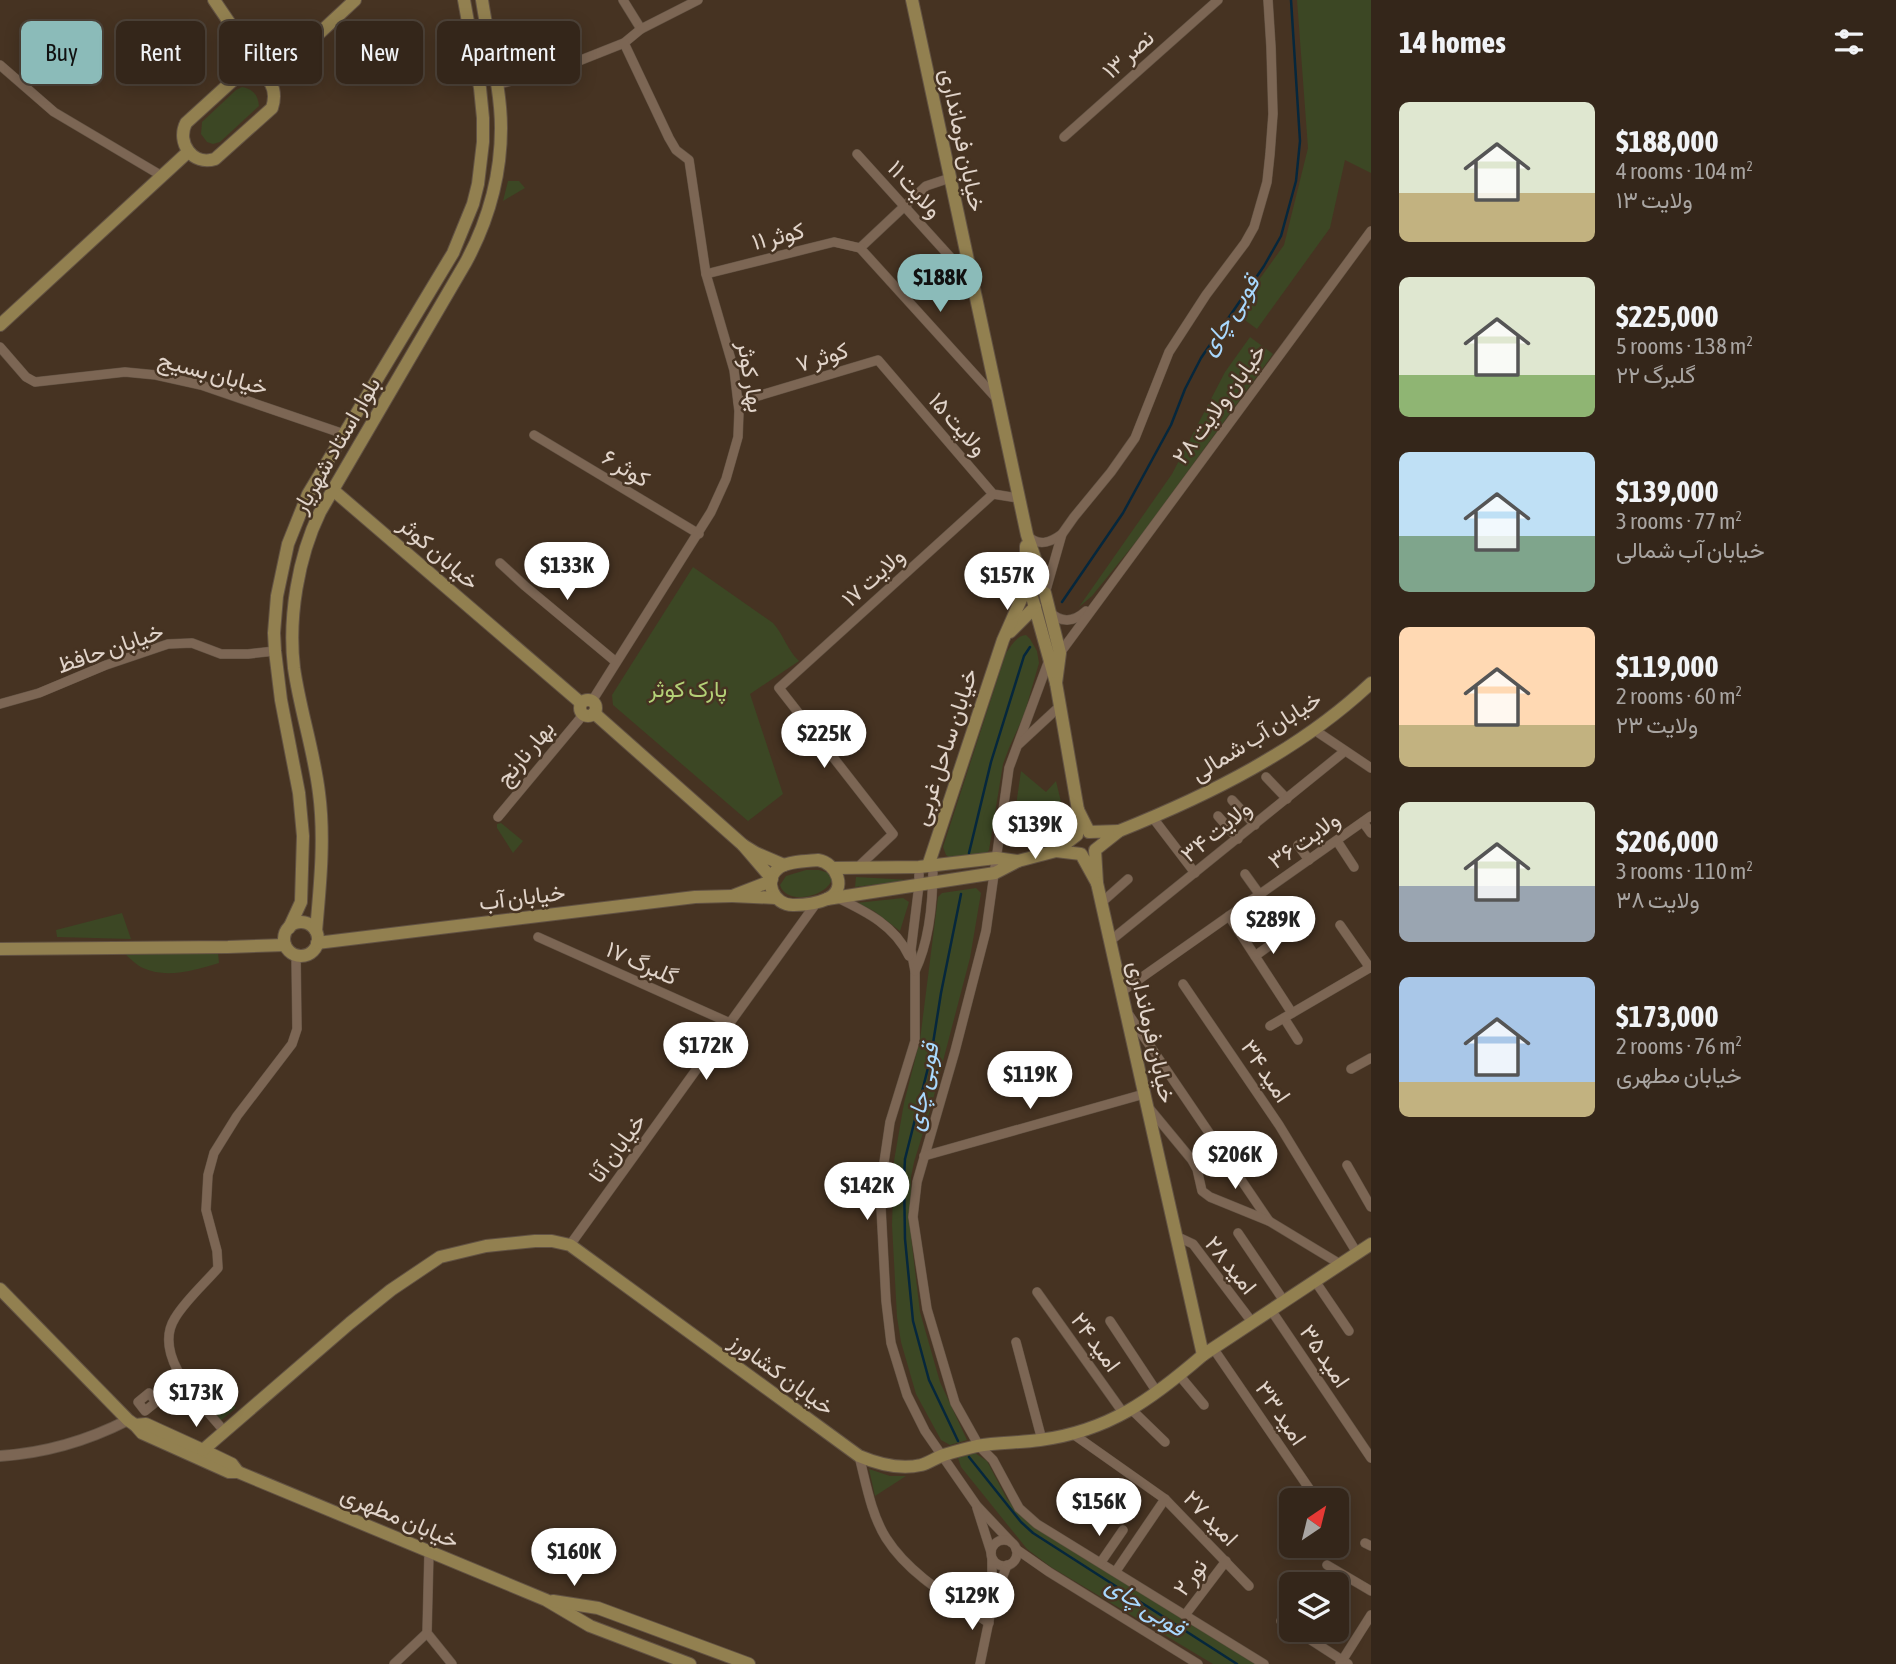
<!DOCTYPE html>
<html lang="en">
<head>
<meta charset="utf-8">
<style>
	body { margin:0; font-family:"Asap Condensed",Vazirmatn,sans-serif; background:#3f3227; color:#f1f3f6; height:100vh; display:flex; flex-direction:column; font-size:26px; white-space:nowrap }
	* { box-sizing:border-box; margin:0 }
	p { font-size:23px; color:#a9a5a2 }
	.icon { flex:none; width:38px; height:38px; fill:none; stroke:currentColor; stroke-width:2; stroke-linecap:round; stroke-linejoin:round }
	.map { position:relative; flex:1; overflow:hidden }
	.sheet { display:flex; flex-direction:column; background:#34261a; width:525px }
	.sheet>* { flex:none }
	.top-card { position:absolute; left:21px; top:21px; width:665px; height:63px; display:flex; gap:14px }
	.needle { width:46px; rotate:35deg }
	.fabs { position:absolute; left:1279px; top:1488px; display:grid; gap:14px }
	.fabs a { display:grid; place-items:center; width:70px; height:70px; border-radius:10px; background:#34261a; box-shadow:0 4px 18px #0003,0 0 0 2px #4e4339; font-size:35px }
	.price { position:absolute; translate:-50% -60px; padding:0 16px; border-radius:24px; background:#fff; color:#222; font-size:23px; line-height:46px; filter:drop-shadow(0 2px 4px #0008) }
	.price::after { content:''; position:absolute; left:50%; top:42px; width:21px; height:16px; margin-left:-10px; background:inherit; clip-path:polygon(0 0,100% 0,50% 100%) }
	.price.on { background:#8bbbb9; color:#111 }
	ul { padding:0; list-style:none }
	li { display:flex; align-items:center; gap:21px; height:175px; padding:0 28px }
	li span { display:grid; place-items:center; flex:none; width:196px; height:140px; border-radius:10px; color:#555 }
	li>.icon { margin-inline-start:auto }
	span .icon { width:84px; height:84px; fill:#fffc; stroke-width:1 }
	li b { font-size:30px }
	h2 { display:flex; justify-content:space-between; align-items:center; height:84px; padding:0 28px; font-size:30px }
	.chip { padding:0 24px; border-radius:10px; background:#34261a; box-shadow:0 4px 18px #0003,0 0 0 2px #4e4339; font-size:24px; line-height:63px }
	.chip.on { background:#8bbbb9; color:#111 }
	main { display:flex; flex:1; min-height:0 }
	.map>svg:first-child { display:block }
	.green { fill:#3c4724 }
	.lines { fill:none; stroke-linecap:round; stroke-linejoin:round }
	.stream { stroke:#06273c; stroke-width:2.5 }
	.minor-casing { stroke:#625243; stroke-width:10 }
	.tertiary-casing { stroke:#625243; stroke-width:12 }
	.secondary-casing { stroke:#625243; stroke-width:14 }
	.minor { stroke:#7c6654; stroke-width:9 }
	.tertiary { stroke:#7c6654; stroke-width:10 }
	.secondary { stroke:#928050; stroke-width:12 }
	.labels { text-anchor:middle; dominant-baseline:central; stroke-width:5; stroke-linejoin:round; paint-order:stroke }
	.street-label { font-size:23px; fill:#e1d4ca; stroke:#463322 }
	.park-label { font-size:23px; fill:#b4d177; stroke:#463322 }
	.water-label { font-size:24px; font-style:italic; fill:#a8d8fe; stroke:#463322 }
</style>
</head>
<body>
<main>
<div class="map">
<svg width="1371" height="1664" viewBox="0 0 1371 1664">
	<rect width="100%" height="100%" fill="#463322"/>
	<g class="green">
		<polygon points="1297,0 1371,0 1371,173 1345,160 1330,228 1257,329 1235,313 1284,245 1308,148"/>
		<path d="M242,87C253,89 258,95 259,106L220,142L213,144L207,142L201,134L202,122L236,90Z"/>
		<polygon points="508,181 519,181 525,188 503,201"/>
		<polygon points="1250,337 1273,354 1143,533 1092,596 1079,607 1172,474 1225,372"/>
		<path d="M693,567L773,623C784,635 787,650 799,661L750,694L783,794L748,821L613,705L612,695Z"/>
		<path d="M1026,635L1030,639L1037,651L1039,663L1024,715L1009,748L1003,764L989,850L985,855L950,858L946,855L943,847L1006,653C1011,646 1016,636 1026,635Z"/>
		<polygon points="1021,771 1046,792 1056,781 1067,827 1062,834 1010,847"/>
		<polygon points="501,823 523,841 513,853 497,828 497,824"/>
		<path d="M806,870H819L829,873L832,879C827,897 786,906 780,885L786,876Z"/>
		<polygon points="856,877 910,880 855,887"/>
		<polygon points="976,888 981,893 970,958 931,1107 914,1162 911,1177 911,1237 920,1312 940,1382 967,1440 950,1445 941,1440 916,1394 901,1342 897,1317 892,1225 894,1161 904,1103 920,1040 938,897 942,893"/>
		<polygon points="903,898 909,902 900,931 874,911 856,903"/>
		<polygon points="122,913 131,939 57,937 56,930"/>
		<path d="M218,953L219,963C196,970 166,979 143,968C136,965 131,959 125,954Z"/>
		<polygon points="222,1390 236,1408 219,1422 212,1413 225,1402 218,1393"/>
		<polygon points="975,1453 987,1461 1007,1499 1037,1528 1256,1664 1213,1664 1051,1567 1027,1549 961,1467 958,1458"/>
		<polygon points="869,1469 890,1476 906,1476 875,1496"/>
	</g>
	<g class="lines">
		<g class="stream">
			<polyline points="1062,602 1123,513 1171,425 1185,389 1201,358 1264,266 1281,236 1296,181 1300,141 1291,0"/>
			<polyline points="969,853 991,762 1024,656 1030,647"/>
			<polyline points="958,1441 929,1380 913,1321 905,1239 904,1178 905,1159 931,1056 941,993 961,894"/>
			<polyline points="969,1457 1021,1522 1033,1533 1237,1664"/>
		</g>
		<g class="minor-casing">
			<g id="minor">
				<polyline points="623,0 641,29"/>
				<polyline points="0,65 54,112 162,176"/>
				<polyline points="496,85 566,66 624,43 641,29 698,0"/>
				<polyline points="1064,137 1218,0"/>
				<polyline points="857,154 971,280"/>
				<polyline points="860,248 926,186 950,178"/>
				<polyline points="706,274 834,242 860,248 997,399"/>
				<polyline points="0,347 26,377 35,382 125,372 156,375 201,385 344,434"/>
				<polyline points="738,402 878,360 993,494 1018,498"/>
				<polyline points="534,435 699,534"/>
				<path d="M1027,535C1038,547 1050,543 1062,534"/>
				<polyline points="500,563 525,586 616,662"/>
				<polyline points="1046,590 1062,534 1074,517 1111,472 1135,438 1169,352 1206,295 1245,243 1254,227 1267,182 1270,154 1273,114 1271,47 1268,0"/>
				<path d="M1049,611C1061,624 1074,622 1086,611"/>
				<polyline points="1060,653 1371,231"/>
				<polyline points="1049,660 1009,768 986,931 955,1051 917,1182 913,1217 927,1309 955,1403 979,1446 993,1460 1019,1508 1037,1524 1264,1664"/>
				<polyline points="592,701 711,512 726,479 738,437 739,411 734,370 706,274 689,160 676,150 669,138 624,43"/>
				<polyline points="0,704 39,693 106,665 168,644 192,643 221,654 248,654 275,651"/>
				<polyline points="1313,729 1371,768"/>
				<polyline points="1019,744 1060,706"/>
				<polyline points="1266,777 1287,799"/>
				<polyline points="1232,800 1255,825"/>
				<polyline points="1218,816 1238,839"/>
				<polyline points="498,817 583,715"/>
				<polyline points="1153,818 1195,873"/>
				<polyline points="1363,822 1371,833"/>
				<polyline points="1337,841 1354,867"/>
				<polyline points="1298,845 1309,860"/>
				<polyline points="919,867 919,885 911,950 915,971 915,1041 890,1122 882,1176 881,1208 886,1301 891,1343 907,1395 925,1431 977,1506 1011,1542"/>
				<polyline points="857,868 893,834 779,688 993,494"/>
				<polyline points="1245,874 1260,895"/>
				<path d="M838,898C867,912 895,926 909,956"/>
				<polyline points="1101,903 1128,879"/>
				<polyline points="1229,916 1292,1013"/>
				<polyline points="1340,925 1370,968"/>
				<polyline points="538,937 730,1023"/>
				<polyline points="1110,941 1345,751"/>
				<polyline points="1255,956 1280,938"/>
				<path d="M915,971C930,940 933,900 933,866"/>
				<polyline points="1183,984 1279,1125 1357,1253"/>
				<polyline points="1121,992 1371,816"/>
				<polyline points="1129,1015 1269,1221"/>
				<polyline points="1284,1018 1298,1040"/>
				<polyline points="1270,1026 1371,967"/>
				<polyline points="1351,1069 1371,1058"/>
				<polyline points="1149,1108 1192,1160 1197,1169 1202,1191 1210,1197 1269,1221 1340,1264"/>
				<polyline points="924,1156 1144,1094"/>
				<polyline points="1347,1165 1371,1207"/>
				<polyline points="1238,1233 1284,1301"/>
				<polyline points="1176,1236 1193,1244 1252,1322"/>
				<polyline points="570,1245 817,902"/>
				<polyline points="1315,1281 1349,1331"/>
				<polyline points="1037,1292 1124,1414"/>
				<polyline points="1271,1310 1371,1458"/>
				<polyline points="1110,1321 1157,1392"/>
				<polyline points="1016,1342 1042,1440"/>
				<polyline points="1213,1348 1317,1500"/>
				<polyline points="1179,1375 1204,1405"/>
				<polygon points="149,1393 156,1402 145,1411 138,1402"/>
				<polyline points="156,1402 183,1382"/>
				<polyline points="1132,1410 1165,1442"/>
				<path d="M224,1431C202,1404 151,1356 175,1318C185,1301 205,1283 218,1268L217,1251L206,1210L208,1175L214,1153L237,1116L292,1044L297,1029L296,955"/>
				<polyline points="1073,1434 1165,1499 1249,1586"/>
				<path d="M859,1456C866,1483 871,1514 886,1538C910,1576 953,1599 989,1623"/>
				<polyline points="977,1508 991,1552"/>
				<circle cx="1004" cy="1553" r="13"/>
				<polyline points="1365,1543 1371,1546"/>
				<polyline points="1016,1549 1049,1572 1198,1664"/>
				<polyline points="429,1552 427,1633 452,1664"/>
				<polyline points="992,1559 992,1597"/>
				<polyline points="1101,1562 1123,1530"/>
				<polyline points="1327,1565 1371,1591"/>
				<polyline points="1116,1571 1165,1499"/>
				<polyline points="1185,1615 1226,1561"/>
				<polyline points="1281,1621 1292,1627"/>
				<polyline points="1294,1629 1348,1664"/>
				<polyline points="394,1664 427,1633"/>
				<polyline points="980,1664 992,1606 1007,1565"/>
				<polyline points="1340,1664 1371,1615"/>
			</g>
		</g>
		<g class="tertiary-casing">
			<path id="tertiary" d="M0,1456C46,1453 87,1441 128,1420"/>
		</g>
		<g class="secondary-casing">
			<g id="secondary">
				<polyline points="214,0 252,56"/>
				<polyline points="912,0 1027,535 1043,581"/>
				<path d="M251,70C270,75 278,89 272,108L215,159C193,166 176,143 186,123L242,72Z"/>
				<polyline points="269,80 355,0"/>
				<polyline points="0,325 188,152"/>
				<polyline points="333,490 581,703"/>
				<polyline points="1026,585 1026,546"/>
				<polyline points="1032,597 1056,683 1060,653 1045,593"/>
				<polyline points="1010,632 1035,607"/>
				<polyline points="1056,683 1078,810"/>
				<circle cx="588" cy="708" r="8"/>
				<polyline points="594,713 743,845"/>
				<polygon points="1078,810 1089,832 1119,831 1095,850 1097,883 1081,854 1056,851 1077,835"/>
				<path d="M1119,831C1209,795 1300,750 1371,683"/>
				<path d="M818,860C837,863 848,890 827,899C818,903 804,905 794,905C773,906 762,879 780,867C790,861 807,861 818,860Z"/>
				<polyline points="1018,861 1056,851"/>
				<polyline points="928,866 1003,640 1026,588"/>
				<polyline points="772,879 743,845 756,853 784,865"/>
				<polyline points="771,881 732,896 776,898"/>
				<polyline points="1097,883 1203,1355"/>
				<polyline points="827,899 995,873 1018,861 996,858 919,867 835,868"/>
				<circle cx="301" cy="939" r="17"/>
				<polyline points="289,928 301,902 303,836 299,793 281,700 275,651 274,633 277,596 288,544 308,494 453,253 473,204 478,184 483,142 483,118 480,88 464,0"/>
				<path d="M316,931C320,886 325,838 319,793C314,751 300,710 294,668C288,618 298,557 320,512L466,262C488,221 501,174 501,128C501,87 488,41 482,0"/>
				<polyline points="317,943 695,897 732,896"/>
				<polyline points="0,949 228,947 285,945"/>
				<polyline points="0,1289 128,1420 135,1425 142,1433 229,1472 238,1472 546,1600 590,1626 690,1664"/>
				<polyline points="135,1425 146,1424 203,1450 232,1464 238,1472"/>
				<path d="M203,1450L350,1323L391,1290L440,1257L486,1246L535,1241H552L570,1245L859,1456C878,1464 900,1470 921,1465C928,1463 934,1459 941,1456C952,1452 965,1449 977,1446C997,1442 1019,1443 1040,1440C1109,1431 1152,1399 1203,1355L1371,1244"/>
				<polyline points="553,1601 598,1608 749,1664"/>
			</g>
		</g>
		<use href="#minor" class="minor"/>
		<use href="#tertiary" class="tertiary"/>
		<use href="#secondary" class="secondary"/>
	</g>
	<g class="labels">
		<g class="street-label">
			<text transform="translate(1128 54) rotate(-42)">نصر ۱۳</text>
			<text transform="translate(963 140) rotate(78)">خیابان فرمانداری</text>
			<text transform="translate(915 189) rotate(48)">ولایت ۱۱</text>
			<text transform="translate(778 236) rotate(-14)">کوثر ۱۱</text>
			<text transform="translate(822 357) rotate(-17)">کوثر ۷</text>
			<text transform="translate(213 373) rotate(15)">خیابان بسیج</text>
			<text transform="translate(751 377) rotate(81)">بهار کوثر</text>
			<text transform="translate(1219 404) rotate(-54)">خیابان ولایت ۲۸</text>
			<text transform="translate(958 424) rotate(49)">ولایت ۱۵</text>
			<text transform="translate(336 445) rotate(-60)">بلوار استاد شهریار</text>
			<text transform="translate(626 468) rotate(31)">کوثر ۶</text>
			<text transform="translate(439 553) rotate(41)">خیابان کوثر</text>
			<text transform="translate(873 577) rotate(-42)">ولایت ۱۷</text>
			<text transform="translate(110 648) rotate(-19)">خیابان حافظ</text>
			<text transform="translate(1256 736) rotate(-32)">خیابان آب شمالی</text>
			<text transform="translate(945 747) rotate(-72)">خیابان ساحل غربی</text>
			<text transform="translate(525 753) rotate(-50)">بهار نارنج</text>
			<text transform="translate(1216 831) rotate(-39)">ولایت ۳۴</text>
			<text transform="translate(1304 840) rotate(-35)">ولایت ۳۶</text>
			<text transform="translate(522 897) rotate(-7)">خیابان آب</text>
			<text transform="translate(642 963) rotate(24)">گلبرگ ۱۷</text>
			<text transform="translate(1152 1032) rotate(77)">خیابان فرمانداری</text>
			<text transform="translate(1266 1071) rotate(56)">امید ۳۴</text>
			<text transform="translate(617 1148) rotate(-54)">خیابان آنا</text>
			<text transform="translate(1231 1265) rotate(51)">امید ۲۸</text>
			<text transform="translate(1096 1342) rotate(54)">امید ۲۴</text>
			<text transform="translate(1325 1356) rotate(56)">امید ۳۵</text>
			<text transform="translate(782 1374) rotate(36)">خیابان کشاورز</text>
			<text transform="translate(1281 1413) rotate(56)">امید ۳۳</text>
			<text transform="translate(400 1517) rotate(23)">خیابان مطهری</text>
			<text transform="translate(1211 1518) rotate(46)">امید ۲۷</text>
			<text transform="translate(1190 1577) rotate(-53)">نور ۲</text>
		</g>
		<g class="park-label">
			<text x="688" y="689">پارک کوثر</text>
		</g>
		<g class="water-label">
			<text transform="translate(1229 315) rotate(-57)">قوبی چای</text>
			<text transform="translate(922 1087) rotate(-79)">قوبی چای</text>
			<text transform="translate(1146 1606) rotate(33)">قوبی چای</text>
		</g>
	</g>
</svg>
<div class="fabs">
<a><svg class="needle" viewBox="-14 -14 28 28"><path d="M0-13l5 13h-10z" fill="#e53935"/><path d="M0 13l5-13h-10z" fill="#a9a5a2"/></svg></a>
<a><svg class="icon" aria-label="layers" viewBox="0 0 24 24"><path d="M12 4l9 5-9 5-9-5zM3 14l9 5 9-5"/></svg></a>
</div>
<b class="price on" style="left:940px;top:314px">$188K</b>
<b class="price" style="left:567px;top:602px">$133K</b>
<b class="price" style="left:1007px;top:612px">$157K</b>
<b class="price" style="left:824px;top:770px">$225K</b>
<b class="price" style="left:1035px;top:861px">$139K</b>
<b class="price" style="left:1273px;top:956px">$289K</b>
<b class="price" style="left:706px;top:1082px">$172K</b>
<b class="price" style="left:1030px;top:1111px">$119K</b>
<b class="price" style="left:1235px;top:1191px">$206K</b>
<b class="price" style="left:867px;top:1222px">$142K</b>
<b class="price" style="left:196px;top:1429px">$173K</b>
<b class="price" style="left:1099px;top:1538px">$156K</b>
<b class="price" style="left:574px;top:1588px">$160K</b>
<b class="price" style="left:972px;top:1632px">$129K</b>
<div class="top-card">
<a class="chip on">Buy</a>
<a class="chip">Rent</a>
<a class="chip">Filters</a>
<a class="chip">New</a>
<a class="chip">Apartment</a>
</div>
</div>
<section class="sheet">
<h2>14 homes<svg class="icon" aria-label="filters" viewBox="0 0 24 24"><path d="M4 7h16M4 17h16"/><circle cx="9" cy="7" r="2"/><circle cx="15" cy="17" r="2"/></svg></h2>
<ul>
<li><span style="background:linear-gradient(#dfe7d0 65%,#c2b280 0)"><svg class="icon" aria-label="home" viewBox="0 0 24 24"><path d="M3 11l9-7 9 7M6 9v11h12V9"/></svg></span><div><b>$188,000</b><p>4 rooms · 104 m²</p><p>ولایت ۱۳</p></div></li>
<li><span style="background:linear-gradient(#dfe7d0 70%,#8fb573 0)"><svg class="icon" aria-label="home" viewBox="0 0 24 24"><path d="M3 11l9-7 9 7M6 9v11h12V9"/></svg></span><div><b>$225,000</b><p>5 rooms · 138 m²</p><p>گلبرگ ۲۲</p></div></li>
<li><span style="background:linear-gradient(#bfe0f5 60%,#7fa58c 0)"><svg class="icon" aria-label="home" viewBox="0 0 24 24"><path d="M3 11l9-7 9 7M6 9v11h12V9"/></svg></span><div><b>$139,000</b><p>3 rooms · 77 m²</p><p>خیابان آب شمالی</p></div></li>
<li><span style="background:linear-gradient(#ffd9b3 70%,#c2b280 0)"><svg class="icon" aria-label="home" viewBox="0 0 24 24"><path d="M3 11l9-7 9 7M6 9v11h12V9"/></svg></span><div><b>$119,000</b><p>2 rooms · 60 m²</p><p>ولایت ۲۳</p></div></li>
<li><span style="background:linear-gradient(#dfe7d0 60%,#9aa5b1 0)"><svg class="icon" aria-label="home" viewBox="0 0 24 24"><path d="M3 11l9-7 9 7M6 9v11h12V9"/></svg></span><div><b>$206,000</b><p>3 rooms · 110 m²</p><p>ولایت ۳۸</p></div></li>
<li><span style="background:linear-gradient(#a9c7e8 75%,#c2b280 0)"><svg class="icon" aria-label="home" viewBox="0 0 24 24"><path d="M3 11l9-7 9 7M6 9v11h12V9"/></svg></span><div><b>$173,000</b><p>2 rooms · 76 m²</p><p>خیابان مطهری</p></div></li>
</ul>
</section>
</main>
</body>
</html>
